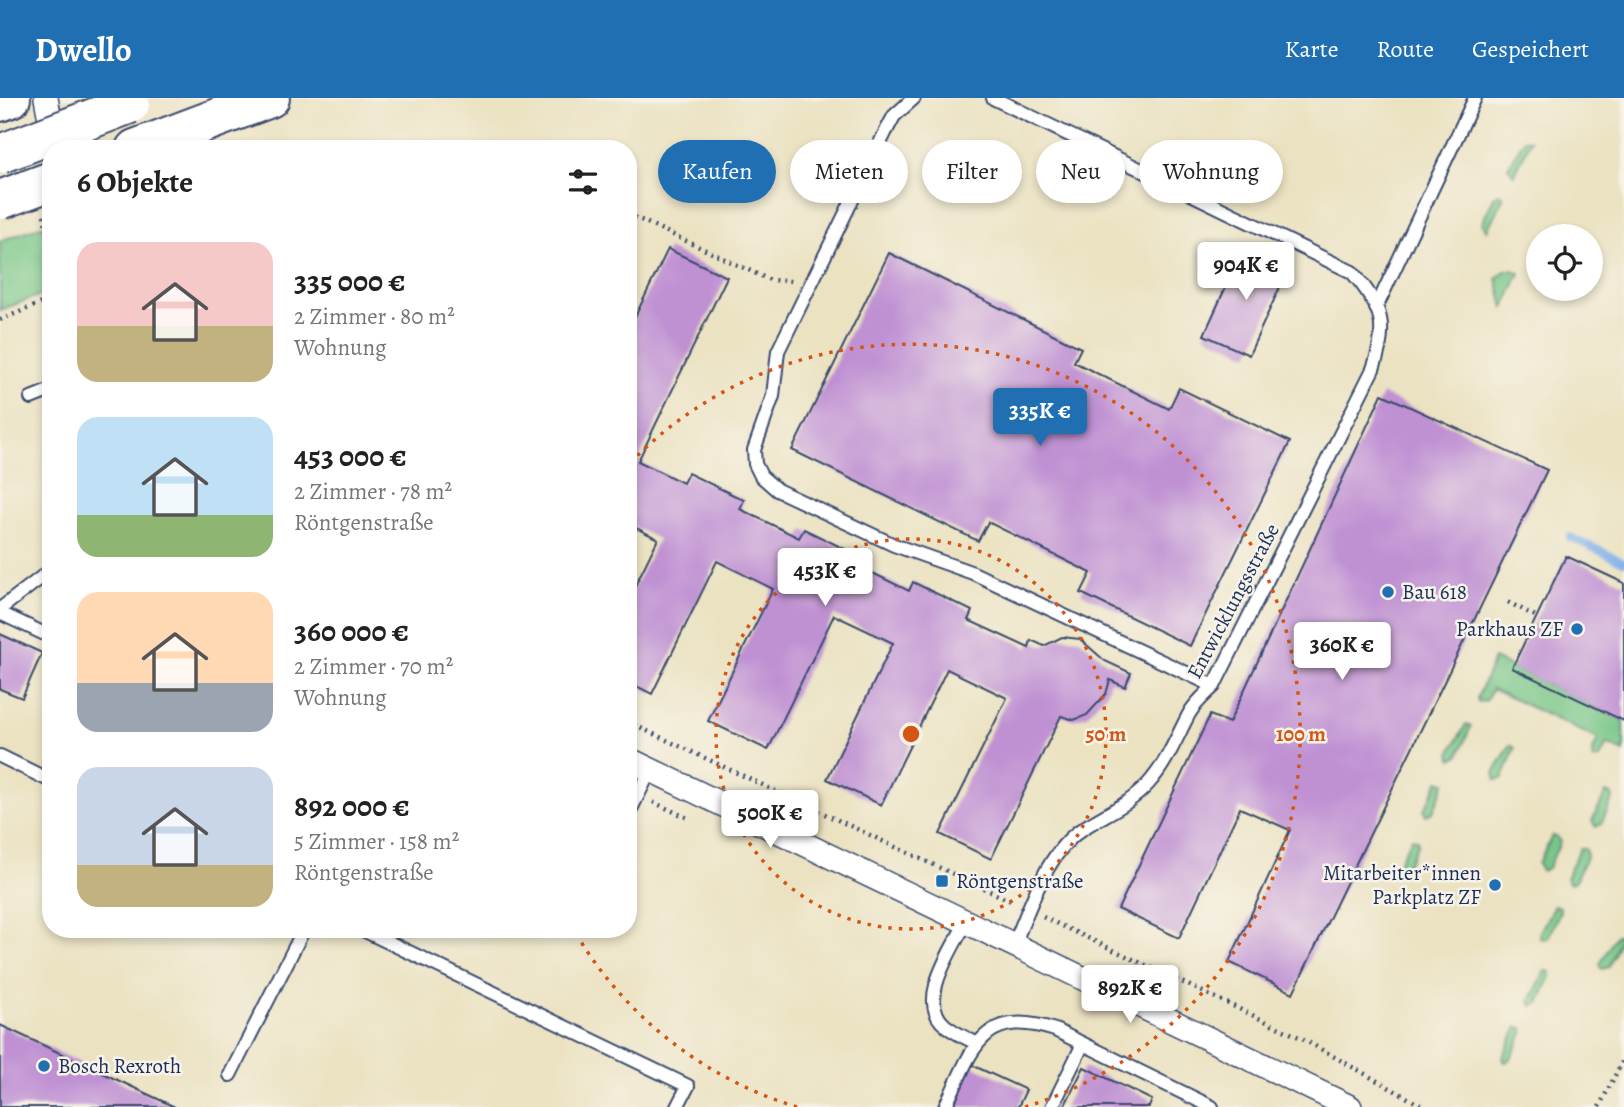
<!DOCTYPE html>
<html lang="de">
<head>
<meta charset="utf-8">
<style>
	body { margin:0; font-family:Alegreya,serif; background:#f6f6f6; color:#222; height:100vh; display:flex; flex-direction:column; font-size:26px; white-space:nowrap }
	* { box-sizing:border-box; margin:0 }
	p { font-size:23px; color:#767676 }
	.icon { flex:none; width:38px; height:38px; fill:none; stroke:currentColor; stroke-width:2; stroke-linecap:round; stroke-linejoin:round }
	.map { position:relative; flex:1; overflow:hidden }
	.details { position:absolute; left:42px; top:42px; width:595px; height:798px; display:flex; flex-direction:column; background:#fff; border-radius:28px; box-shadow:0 4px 10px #0003 }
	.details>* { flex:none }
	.guide { position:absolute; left:658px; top:42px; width:665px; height:63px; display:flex; gap:14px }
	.controls { position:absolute; left:1526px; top:126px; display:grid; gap:14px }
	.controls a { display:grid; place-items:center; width:77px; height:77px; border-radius:50%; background:#fff; box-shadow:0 4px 10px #0003; font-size:35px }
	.price { position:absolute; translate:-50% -60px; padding:0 16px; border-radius:7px; background:#fff; color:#222; font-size:23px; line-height:46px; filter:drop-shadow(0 2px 4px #0008) }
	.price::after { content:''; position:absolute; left:50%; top:42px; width:21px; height:16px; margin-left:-10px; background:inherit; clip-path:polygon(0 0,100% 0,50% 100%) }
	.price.active { background:#1f6fb2; color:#fff }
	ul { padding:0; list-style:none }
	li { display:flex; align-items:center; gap:21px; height:175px; padding:0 35px }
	li span { display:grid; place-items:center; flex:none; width:196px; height:140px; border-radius:21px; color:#555 }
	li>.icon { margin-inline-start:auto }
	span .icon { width:84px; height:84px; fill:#fffc; stroke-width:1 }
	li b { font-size:30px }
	h2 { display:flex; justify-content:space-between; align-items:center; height:84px; padding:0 35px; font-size:30px }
	.tag { padding:0 24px; border-radius:32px; background:#fff; box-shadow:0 4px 10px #0003; font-size:24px; line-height:63px }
	.tag.active { background:#1f6fb2; color:#fff }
	header { display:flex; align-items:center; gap:42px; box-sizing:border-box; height:98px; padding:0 35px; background:#1f6fb2; color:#fff }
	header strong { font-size:33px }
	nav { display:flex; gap:38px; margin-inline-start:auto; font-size:24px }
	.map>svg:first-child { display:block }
	.green { fill:#78c687; stroke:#4a7a72; stroke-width:2 }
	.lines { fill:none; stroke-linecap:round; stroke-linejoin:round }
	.stream { stroke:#7dafe9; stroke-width:8 }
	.building { fill:#bf91d3 }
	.service-casing { stroke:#3a4a6d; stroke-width:16 }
	.minor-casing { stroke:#3a4a6d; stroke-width:26 }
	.motorway-casing { stroke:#3a4a6d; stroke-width:42 }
	.path { stroke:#3a4a6d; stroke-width:4.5; stroke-dasharray:2 5; stroke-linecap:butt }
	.service { stroke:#fff; stroke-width:12 }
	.minor { stroke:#fff; stroke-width:23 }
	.motorway { stroke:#fff; stroke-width:38 }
	.motorway-bridge-casing { stroke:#3a4a6d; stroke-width:42; stroke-linecap:butt }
	.motorway-bridge { stroke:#fff; stroke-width:38 }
	.ring { fill:none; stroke:#d45514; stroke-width:3.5; stroke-dasharray:3.5 7 }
	.poi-dot { fill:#1f6fb2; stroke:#f7f3e8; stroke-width:2.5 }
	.labels { text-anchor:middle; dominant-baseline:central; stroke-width:5; stroke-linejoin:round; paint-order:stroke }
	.poi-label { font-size:21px; fill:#1b2f5e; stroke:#f7f3e8; text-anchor:start }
	.street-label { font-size:21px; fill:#1b2f5e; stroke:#f7f3e8 }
	.centre { fill:#d45514; stroke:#f7f3e8; stroke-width:3.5 }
	.ring-label { font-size:21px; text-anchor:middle; font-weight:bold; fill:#d45514; stroke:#f7f3e8; stroke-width:5; stroke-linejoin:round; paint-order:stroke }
</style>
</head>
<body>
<header>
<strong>Dwello</strong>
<nav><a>Karte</a><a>Route</a><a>Gespeichert</a></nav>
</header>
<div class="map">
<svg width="1624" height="1009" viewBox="0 0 1624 1009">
	<rect width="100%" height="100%" fill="#f7f3e8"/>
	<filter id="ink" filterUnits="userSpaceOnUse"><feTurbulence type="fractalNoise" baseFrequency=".0143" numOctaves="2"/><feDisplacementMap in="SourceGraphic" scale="14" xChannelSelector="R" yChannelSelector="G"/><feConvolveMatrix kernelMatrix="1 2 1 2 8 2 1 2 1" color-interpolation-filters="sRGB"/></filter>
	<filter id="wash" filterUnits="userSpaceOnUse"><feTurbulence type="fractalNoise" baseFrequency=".00686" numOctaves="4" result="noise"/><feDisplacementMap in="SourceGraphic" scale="28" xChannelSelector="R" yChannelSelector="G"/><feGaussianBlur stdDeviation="1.57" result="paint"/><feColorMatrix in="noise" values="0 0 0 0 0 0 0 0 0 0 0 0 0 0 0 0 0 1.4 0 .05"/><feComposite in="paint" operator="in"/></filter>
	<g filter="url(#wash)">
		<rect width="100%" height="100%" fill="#ebe2c1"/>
		<g class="green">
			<polygon points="1524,41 1531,42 1514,77 1508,69"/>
			<polygon points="1499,96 1504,98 1487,132 1482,125 1494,99"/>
			<polygon points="43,127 51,166 51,193 0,212 0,143"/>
			<polygon points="1512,172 1520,175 1504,210 1497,180 1505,173"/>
			<polygon points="1494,561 1624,623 1624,654 1607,646 1600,660 1593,662 1592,655 1598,641 1492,591 1486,603 1478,604 1477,600"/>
			<polygon points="1466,626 1471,628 1459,657 1452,661 1450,655"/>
			<polygon points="1510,647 1515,650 1503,680 1496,682 1494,675"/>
			<polygon points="1439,683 1445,685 1433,714 1426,717 1424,712"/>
			<polygon points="1606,695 1611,695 1613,700 1601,726 1596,729 1592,723"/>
			<polygon points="1552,738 1557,738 1560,745 1548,770 1542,773 1538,766"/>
			<polygon points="1412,740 1417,742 1418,746 1404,773 1398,774 1396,769"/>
			<polygon points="1580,751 1585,751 1587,757 1575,783 1570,786 1566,780"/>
			<polygon points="1554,807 1560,809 1560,813 1548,840 1541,841 1539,836"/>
			<polygon points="1616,837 1621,839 1609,869 1602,871 1600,866"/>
			<polygon points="1545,873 1551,874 1551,878 1539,905 1532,908 1530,903"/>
			<polygon points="1517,929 1523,930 1523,935 1511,961 1505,964 1503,959"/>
		</g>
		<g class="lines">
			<polyline class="stream" points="1570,439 1624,464"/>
		</g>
		<g id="blocks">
			<g class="building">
				<polygon points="668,151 727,179 638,363 683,385 688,375 744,402 740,411 799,440 804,431 853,455 848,463 909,493 913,484 972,513 968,522 1029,550 1031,542 1044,548 1062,539 1080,541 1105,563 1131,575 1125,589 1110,582 1106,596 1087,617 1074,622 1061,618 991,761 940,736 1007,600 947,571 881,707 827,681 893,545 834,517 768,652 708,623 773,491 717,463 652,596 628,584 628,502 658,441 628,426 628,233"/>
				<polygon points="1243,151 1288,171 1249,257 1204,237"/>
				<polygon points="889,155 1081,250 1074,264 1169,311 1179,290 1290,344 1190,548 1081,495 1091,475 988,424 978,443 792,352"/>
				<polygon points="1382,296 1547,372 1293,895 1229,864 1290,732 1240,710 1179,840 1118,811 1210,617 1229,625"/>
				<polygon points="1566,458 1624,485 1624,623 1512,570"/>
				<polygon points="0,536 42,555 22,600 0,591"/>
				<polygon points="0,927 175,1009 0,1009"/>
				<polygon points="972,967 1026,992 1018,1009 953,1009"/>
				<polygon points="1084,969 1152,1002 1149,1009 1064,1009"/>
			</g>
		</g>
	</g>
	<g filter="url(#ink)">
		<use href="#blocks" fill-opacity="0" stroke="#3a4a6d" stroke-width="2"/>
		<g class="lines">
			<g class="service-casing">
				<g id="service">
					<polyline points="914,0 894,18 885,35 778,253 773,298 754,352 755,366 761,378 777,392 894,447 973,475 1214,588"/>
					<path d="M993,0L1352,174C1382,209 1389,227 1373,271L1214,588C1205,597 1195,605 1189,616C1176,640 1167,665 1148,686C1129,707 1105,716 1082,731C1046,755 1031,808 1014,846"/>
					<polyline points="1376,210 1475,0"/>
					<polyline points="31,300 51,292"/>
					<polyline points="0,511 51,472"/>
					<polyline points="0,515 51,539"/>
					<polyline points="0,658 51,683"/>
					<polyline points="628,717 651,671"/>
					<path d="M967,822C954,849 914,903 946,928C955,935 966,940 976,945"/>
					<polyline points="361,831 688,988 677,1009"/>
					<polyline points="230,977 304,831"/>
					<path d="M945,1009C972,953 981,908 1055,932L1212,1009"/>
					<polyline points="1052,1009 1083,946"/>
				</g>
			</g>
			<g class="minor-casing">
				<g id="minor">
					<polyline points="46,0 55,48"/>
					<polyline points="628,661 1350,1009"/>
				</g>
			</g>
			<g class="motorway-casing">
				<g id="motorway">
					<polyline points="0,4 11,0"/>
					<polyline points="135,51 270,0"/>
				</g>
			</g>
			<g class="path">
				<polyline points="628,116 770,182 791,183"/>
				<polyline points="44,117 51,154"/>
				<polyline points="0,222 51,201"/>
				<polyline points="1508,504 1537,519"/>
				<polyline points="628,624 1013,804"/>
				<polyline points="653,704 690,721"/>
				<polyline points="1043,819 1299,939 1424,1009"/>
				<polyline points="1599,1009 1624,960"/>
			</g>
			<use href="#service" class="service"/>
			<use href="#minor" class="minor"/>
			<use href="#motorway" class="motorway"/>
			<g class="motorway-bridge-casing">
				<g id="motorway-bridge">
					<polyline points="0,56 130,6"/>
					<polyline points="0,102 51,83"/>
				</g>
			</g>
			<use href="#motorway-bridge" class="motorway-bridge"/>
		</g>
	</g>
	<g class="ring">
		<circle cx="911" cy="636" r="195"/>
		<path d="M797 1009A390 390 0 0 1 575 834M630 365A390 390 0 1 1 1025 1009"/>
	</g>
	<g class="poi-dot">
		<circle cx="1388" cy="494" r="7"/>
		<circle cx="1577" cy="531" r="7"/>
		<rect x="935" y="776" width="14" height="14" rx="3.5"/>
		<circle cx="1495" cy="787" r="7"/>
		<circle cx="44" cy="968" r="7"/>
	</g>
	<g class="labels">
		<g class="poi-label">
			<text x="1402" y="494">Bau 618</text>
			<text x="1563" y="531" text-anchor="end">Parkhaus ZF</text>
			<text x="1481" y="775" text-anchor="end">Mitarbeiter*innen<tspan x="1481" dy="24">Parkplatz ZF</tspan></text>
			<text x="956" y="783">Röntgenstraße</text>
			<text x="58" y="968">Bosch Rexroth</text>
		</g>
		<g class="street-label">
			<text transform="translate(1233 503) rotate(-62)">Entwicklungsstraße</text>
		</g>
	</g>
	<circle cx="911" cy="636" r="10" class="centre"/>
	<g class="ring-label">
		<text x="1106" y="643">50 m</text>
		<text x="1301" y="643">100 m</text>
	</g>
</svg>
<div class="controls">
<a><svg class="icon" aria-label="locate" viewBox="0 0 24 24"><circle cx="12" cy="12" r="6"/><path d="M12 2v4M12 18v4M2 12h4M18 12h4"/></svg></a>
</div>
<b class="price" style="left:1246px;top:204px">904K €</b>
<b class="price active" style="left:1040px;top:350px">335K €</b>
<b class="price" style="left:825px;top:510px">453K €</b>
<b class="price" style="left:1342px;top:584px">360K €</b>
<b class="price" style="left:770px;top:752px">500K €</b>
<b class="price" style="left:1130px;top:927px">892K €</b>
<div class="guide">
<a class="tag active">Kaufen</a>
<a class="tag">Mieten</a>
<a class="tag">Filter</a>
<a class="tag">Neu</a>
<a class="tag">Wohnung</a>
</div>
<section class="details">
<h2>6 Objekte<svg class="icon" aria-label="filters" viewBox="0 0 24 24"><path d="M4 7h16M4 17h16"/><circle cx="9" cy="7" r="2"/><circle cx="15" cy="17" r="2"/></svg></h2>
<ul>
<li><span style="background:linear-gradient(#f6c9c9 60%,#c2b280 0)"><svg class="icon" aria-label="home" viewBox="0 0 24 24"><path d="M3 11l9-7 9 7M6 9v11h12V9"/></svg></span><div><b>335 000 €</b><p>2 Zimmer · 80 m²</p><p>Wohnung</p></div></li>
<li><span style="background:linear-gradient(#bfe0f5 70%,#8fb573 0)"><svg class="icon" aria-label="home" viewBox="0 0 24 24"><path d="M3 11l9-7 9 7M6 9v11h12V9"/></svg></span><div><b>453 000 €</b><p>2 Zimmer · 78 m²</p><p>Röntgenstraße</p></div></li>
<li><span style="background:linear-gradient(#ffd9b3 65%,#9aa5b1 0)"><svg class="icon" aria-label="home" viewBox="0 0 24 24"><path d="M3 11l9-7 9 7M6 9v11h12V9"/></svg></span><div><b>360 000 €</b><p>2 Zimmer · 70 m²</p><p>Wohnung</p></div></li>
<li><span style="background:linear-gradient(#c9d6e8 70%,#c2b280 0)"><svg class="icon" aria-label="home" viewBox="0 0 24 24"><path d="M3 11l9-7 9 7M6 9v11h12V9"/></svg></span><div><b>892 000 €</b><p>5 Zimmer · 158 m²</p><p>Röntgenstraße</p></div></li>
</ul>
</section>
</div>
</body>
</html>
